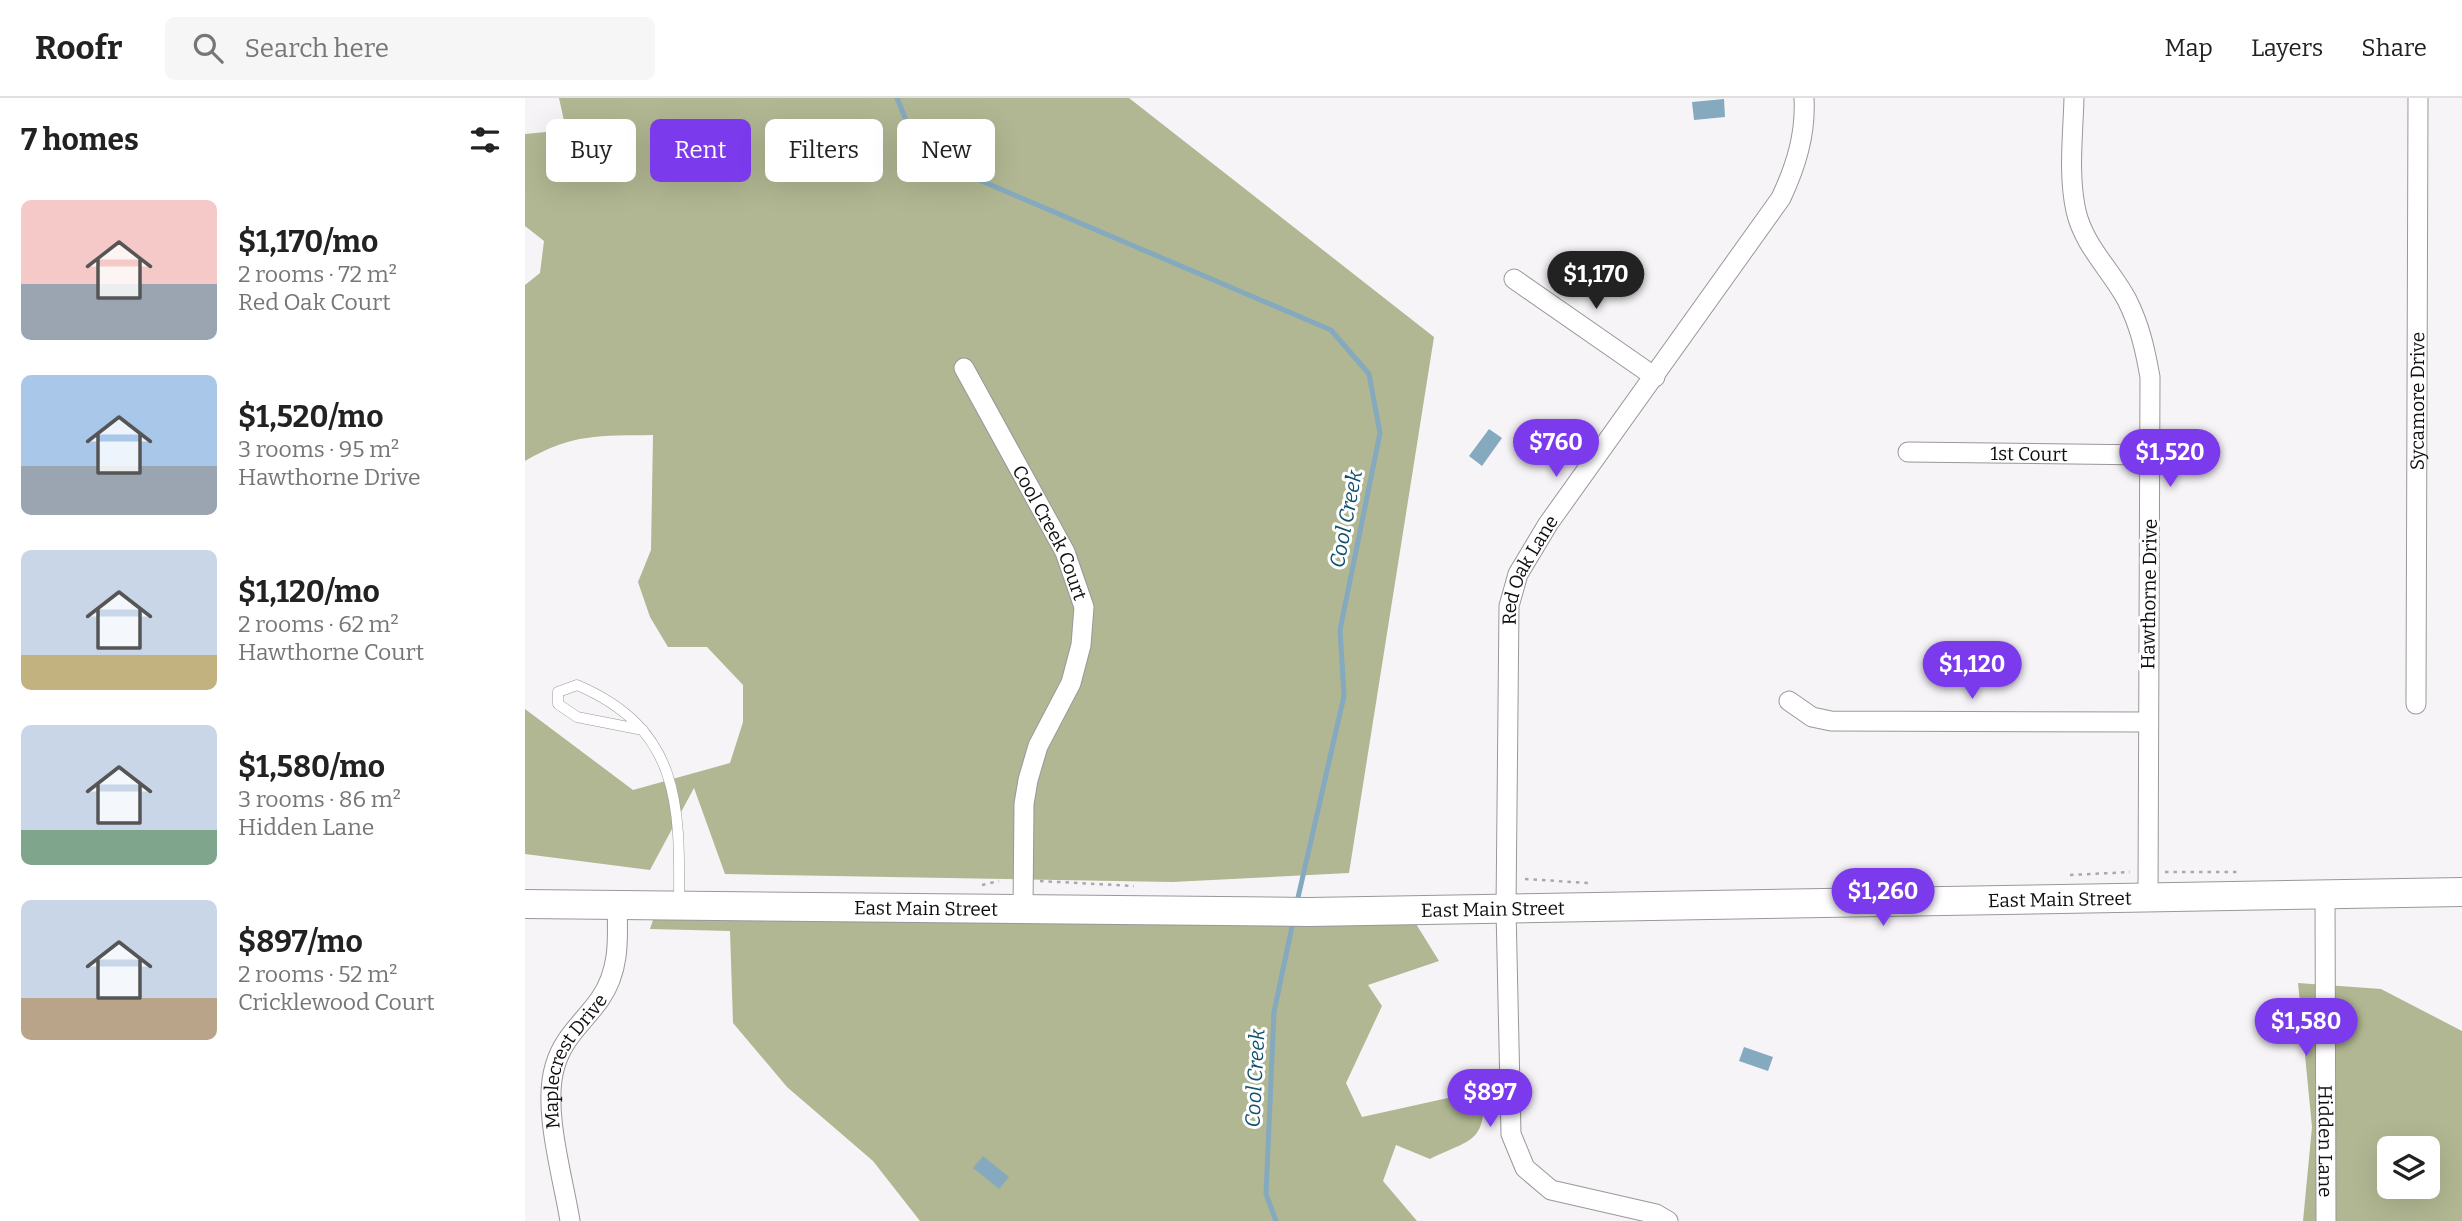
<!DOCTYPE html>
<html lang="en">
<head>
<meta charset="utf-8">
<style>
	body { margin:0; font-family:Bitter,serif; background:#f6f6f6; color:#222; height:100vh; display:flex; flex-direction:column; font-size:26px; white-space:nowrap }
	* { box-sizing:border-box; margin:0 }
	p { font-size:23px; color:#767676 }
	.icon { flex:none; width:38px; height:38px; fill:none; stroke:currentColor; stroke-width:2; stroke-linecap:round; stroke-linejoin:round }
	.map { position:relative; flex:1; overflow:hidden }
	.sheet { display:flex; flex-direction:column; background:#fff; width:525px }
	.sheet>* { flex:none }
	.banner { position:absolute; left:21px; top:21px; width:665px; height:63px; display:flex; gap:14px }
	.buttons { position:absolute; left:1852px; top:1038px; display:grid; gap:14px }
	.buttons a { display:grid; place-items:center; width:63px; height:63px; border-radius:10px; background:#fff; box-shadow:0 7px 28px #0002; font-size:35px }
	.price { position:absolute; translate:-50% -60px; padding:0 16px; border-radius:24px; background:#7c3aed; color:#fff; font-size:23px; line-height:46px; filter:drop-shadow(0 2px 4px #0008) }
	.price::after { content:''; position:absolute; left:50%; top:42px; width:21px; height:16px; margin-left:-10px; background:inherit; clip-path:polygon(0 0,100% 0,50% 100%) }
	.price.on { background:#222; color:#fff }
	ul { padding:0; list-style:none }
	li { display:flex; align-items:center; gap:21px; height:175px; padding:0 21px }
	li span { display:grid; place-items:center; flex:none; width:196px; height:140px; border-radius:10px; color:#555 }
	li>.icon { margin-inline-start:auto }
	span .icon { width:84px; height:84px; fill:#fffc; stroke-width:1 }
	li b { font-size:30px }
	h2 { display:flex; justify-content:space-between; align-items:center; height:84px; padding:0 21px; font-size:30px }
	.pill { padding:0 24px; border-radius:10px; background:#fff; box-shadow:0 7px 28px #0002; font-size:24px; line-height:63px }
	.pill.on { background:#7c3aed; color:#fff }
	header { display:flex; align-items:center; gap:42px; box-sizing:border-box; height:98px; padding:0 35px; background:#fff; border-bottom:2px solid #e0e0e0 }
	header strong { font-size:33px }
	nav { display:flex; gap:38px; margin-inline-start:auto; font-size:24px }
	.search { width:490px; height:63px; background:#f6f6f6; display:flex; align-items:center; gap:18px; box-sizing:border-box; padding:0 24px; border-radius:10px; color:#767676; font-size:26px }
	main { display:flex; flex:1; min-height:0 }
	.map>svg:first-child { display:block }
	.forest { fill:#b1b792; fill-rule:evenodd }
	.water { fill:#85a9be }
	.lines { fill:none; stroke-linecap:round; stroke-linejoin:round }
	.stream { stroke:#85a9be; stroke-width:5 }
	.service-casing { stroke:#9a979a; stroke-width:11 }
	.minor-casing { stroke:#9a979a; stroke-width:21 }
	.secondary-casing { stroke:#9a979a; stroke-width:30 }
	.path { stroke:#aba8ab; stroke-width:2.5; stroke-dasharray:3.5 5; stroke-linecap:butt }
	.service { stroke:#fff; stroke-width:10 }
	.minor { stroke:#fff; stroke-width:19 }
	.secondary { stroke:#fff; stroke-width:28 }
	.labels { text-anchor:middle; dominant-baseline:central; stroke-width:6; stroke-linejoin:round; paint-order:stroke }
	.street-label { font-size:19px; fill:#100f10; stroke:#fff }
	.water-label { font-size:21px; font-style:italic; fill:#0f516f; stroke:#fff }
</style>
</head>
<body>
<header>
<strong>Roofr</strong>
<div class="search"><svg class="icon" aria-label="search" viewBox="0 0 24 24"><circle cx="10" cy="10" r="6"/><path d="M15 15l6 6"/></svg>Search here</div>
<nav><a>Map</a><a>Layers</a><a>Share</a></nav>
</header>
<main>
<section class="sheet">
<h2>7 homes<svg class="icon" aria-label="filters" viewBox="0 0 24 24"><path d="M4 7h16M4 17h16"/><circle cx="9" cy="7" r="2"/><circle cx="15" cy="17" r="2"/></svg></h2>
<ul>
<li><span style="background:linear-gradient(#f6c9c9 60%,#9aa5b1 0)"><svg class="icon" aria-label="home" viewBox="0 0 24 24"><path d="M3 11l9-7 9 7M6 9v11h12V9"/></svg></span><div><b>$1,170/mo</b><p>2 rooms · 72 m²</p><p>Red Oak Court</p></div></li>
<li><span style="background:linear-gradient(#a9c7e8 65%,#9aa5b1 0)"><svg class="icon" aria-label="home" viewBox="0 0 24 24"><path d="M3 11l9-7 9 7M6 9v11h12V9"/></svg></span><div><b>$1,520/mo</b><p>3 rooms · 95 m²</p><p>Hawthorne Drive</p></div></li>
<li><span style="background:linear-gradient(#c9d6e8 75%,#c2b280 0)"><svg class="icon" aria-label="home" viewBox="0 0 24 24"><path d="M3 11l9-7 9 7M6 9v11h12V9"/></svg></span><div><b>$1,120/mo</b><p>2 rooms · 62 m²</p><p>Hawthorne Court</p></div></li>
<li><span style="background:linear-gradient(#c9d6e8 75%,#7fa58c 0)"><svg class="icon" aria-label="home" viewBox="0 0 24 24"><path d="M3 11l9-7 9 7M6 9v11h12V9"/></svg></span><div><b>$1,580/mo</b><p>3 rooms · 86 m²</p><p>Hidden Lane</p></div></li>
<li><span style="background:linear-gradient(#c9d6e8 70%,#b9a48a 0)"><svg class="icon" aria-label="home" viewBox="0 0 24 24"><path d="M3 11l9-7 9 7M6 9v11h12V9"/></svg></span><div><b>$897/mo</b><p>2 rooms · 52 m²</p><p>Cricklewood Court</p></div></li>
</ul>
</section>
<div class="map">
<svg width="1937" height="1123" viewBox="0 0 1937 1123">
	<rect width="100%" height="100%" fill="#f7f4f7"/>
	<g class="forest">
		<path d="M34,0H604L909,239L824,775L647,784L200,776L169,690L125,772L0,756V611L108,692L205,665L218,624V587L182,549H143L125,519L113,484L126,452L128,337C74,338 48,335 0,363V187L15,175L19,143L0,128V36L41,32Z"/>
		<path d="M888,821L914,863L843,887L857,908L821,985L837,1019L959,992C960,1045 949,1040 905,1061L871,1047L858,1083L892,1123H395L348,1063L262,989L208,925L205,833L125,831L128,822Z"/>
		<path d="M1773,885L1856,891L1937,933V1123H1778L1787,1029ZM1864,1050H1902V1088H1864Z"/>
	</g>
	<g class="water">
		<polygon points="1199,1 1200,19 1169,22 1167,4"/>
		<polygon points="964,331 977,340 957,368 944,358"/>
		<polygon points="1219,949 1248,959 1243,973 1214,963"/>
		<polygon points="458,1058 484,1079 474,1091 448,1070"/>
	</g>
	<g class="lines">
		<g class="stream">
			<polyline points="372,0 381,22 426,70 806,232 844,276 855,335 815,532 819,598 772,804"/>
			<polyline points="751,1123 741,1096 749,914 768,824"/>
		</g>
		<g class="service-casing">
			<path id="service" d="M118,632L52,619L33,606V594L52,587C155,631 155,706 154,804"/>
		</g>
		<g class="minor-casing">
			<g id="minor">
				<path d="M1549,0C1548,37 1543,77 1551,113C1559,148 1586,172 1602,202C1615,228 1620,251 1625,279L1623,801"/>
				<polyline points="989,181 1130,279"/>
				<path id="s1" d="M439,270L540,454L559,509L556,547L546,585L513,648L503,682L499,706L498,812"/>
				<path id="s2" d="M1383,354L1625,357"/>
				<polyline points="1264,603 1287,619 1306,623 1623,624"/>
				<path id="s3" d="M1891,606L1893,0"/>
				<path id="s4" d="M1800,796L1801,1123"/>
				<path id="s5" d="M45,1123C38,1079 17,1010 30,968C38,939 59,924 75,901C95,872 93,841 92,807"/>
				<path id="s6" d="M1143,1123L1131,1116L1026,1092L1000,1070L986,1036L981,811L984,508L993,476L1023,426L1256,100C1271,68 1281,36 1279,0"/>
			</g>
		</g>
		<g class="secondary-casing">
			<g id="secondary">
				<path id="s7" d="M0,806L784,814L1937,794"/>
			</g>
		</g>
		<g class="path">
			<polyline points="1640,774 1714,774"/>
			<polyline points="1545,777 1605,774"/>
			<polyline points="1000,781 1063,785"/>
			<polyline points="515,783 609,788"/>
			<polyline points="457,787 474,783"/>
		</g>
		<use href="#service" class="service"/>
		<use href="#minor" class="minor"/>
		<use href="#secondary" class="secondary"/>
	</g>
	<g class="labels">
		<g class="street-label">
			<text stroke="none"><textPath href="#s3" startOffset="303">Sycamore Drive</textPath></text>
			<text stroke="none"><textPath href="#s2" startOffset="121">1st Court</textPath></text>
			<text stroke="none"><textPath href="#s1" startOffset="186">Cool Creek Court</textPath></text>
			<text stroke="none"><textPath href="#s6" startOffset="761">Red Oak Lane</textPath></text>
			<text transform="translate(1624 496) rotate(-89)">Hawthorne Drive</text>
			<text stroke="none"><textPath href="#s7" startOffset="1535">East Main Street</textPath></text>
			<text stroke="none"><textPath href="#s7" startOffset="401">East Main Street</textPath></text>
			<text stroke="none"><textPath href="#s7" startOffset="968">East Main Street</textPath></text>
			<text stroke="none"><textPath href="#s5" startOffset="168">Maplecrest Drive</textPath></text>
			<text stroke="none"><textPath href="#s4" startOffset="247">Hidden Lane</textPath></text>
		</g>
		<g class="water-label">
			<text transform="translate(821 421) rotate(-79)">Cool Creek</text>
			<text transform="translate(730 980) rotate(-87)">Cool Creek</text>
		</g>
	</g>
</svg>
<div class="buttons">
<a><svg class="icon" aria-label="layers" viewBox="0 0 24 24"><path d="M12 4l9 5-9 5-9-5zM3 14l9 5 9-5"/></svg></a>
</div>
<b class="price on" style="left:1071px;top:213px">$1,170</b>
<b class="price" style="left:1031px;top:381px">$760</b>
<b class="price" style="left:1645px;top:391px">$1,520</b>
<b class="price" style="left:1447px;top:603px">$1,120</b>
<b class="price" style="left:1358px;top:830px">$1,260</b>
<b class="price" style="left:1781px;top:960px">$1,580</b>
<b class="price" style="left:965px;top:1031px">$897</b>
<div class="banner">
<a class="pill">Buy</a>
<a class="pill on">Rent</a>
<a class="pill">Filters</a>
<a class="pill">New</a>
</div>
</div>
</main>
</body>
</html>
